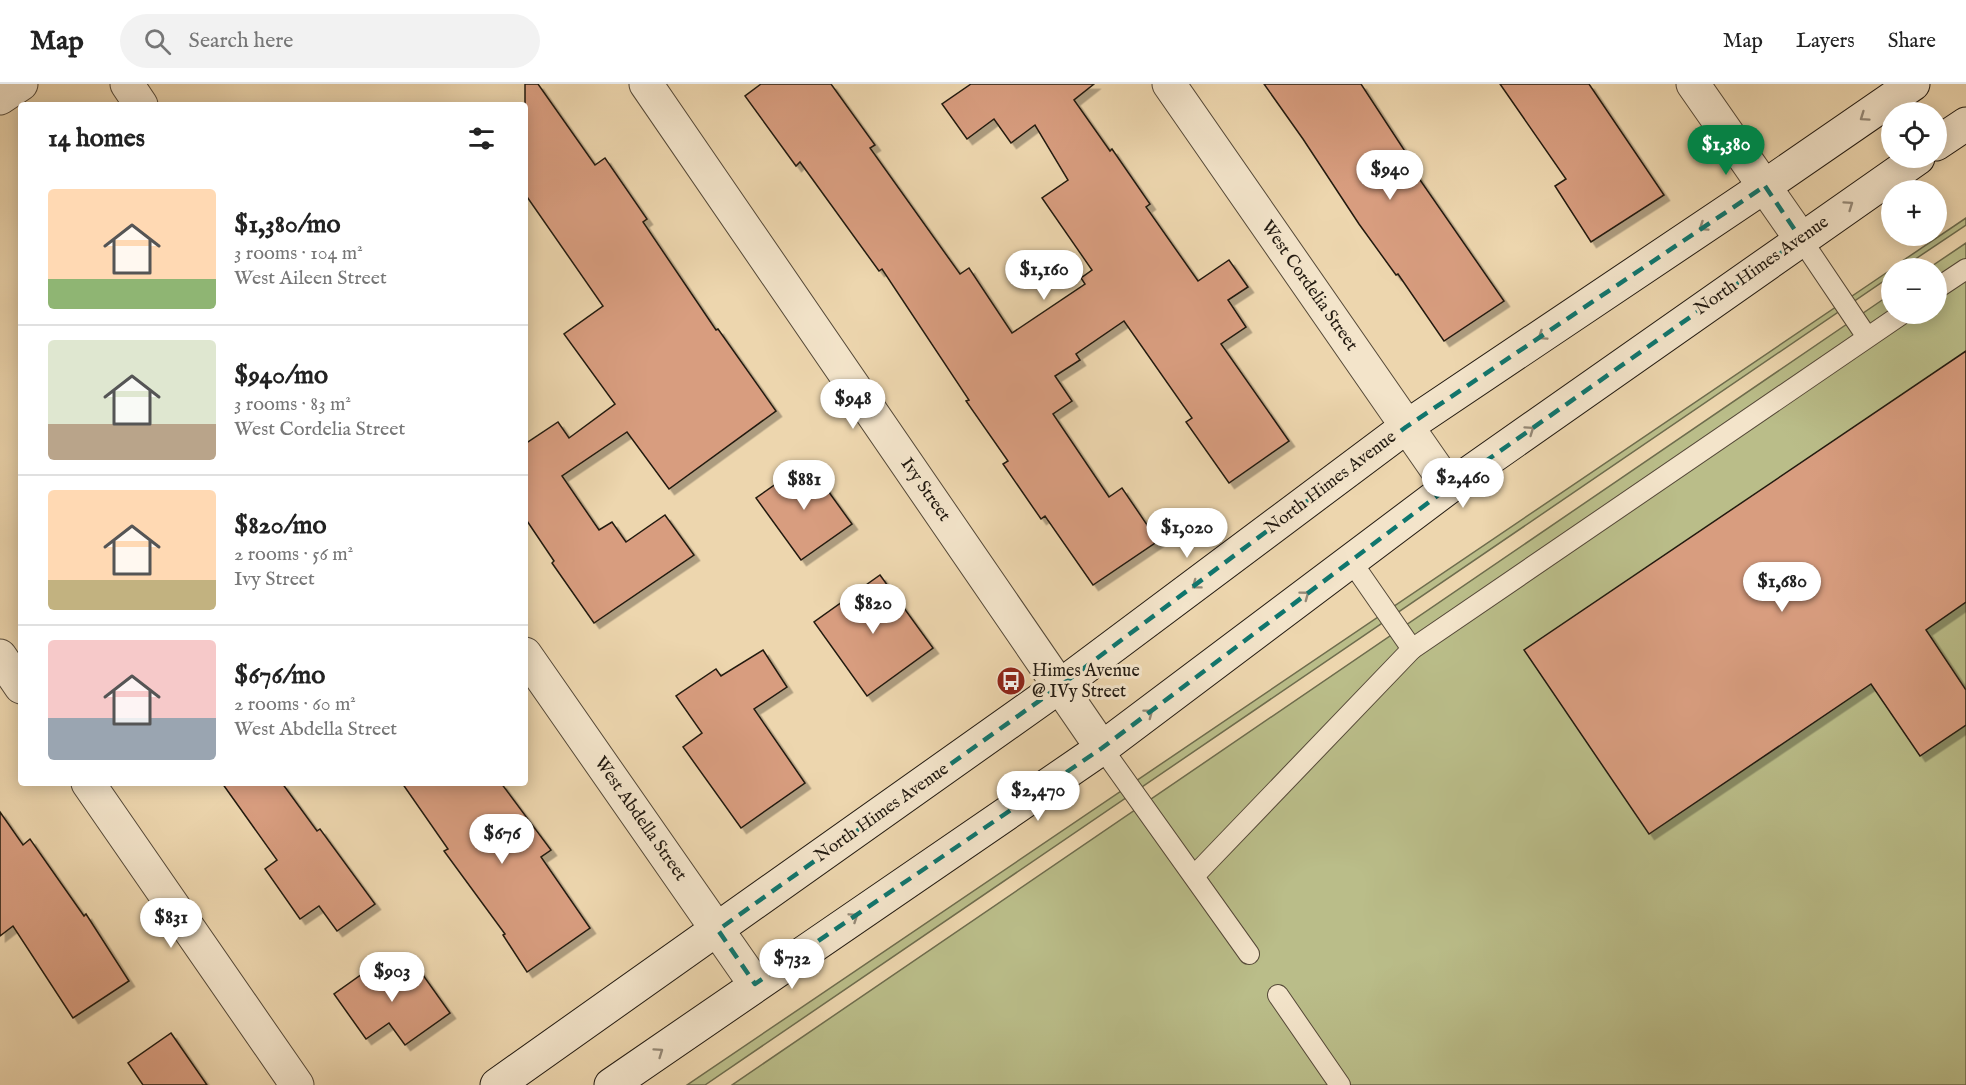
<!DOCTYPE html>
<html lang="en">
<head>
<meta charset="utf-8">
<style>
	body { margin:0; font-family:"IM FELL English",serif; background:#f2f2f2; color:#222; height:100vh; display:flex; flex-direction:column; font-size:22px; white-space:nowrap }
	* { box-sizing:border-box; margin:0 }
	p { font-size:20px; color:#767676 }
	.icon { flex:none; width:33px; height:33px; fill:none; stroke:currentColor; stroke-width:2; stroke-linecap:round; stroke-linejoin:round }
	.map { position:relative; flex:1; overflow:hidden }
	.sheet { position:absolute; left:18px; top:18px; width:510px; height:684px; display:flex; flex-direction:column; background:#fff; border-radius:6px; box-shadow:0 3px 15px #0003 }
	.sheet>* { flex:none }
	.controls { position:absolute; left:1881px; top:18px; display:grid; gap:12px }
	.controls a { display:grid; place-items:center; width:66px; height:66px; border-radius:50%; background:#fff; box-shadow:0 3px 15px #0003; font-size:30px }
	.price { position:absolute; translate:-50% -51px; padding:0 14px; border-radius:21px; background:#fff; color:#222; font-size:20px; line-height:39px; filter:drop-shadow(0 2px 3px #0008) }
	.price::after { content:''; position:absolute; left:50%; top:36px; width:18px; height:14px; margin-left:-9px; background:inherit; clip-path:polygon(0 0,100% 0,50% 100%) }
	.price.active { background:#0b8043; color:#fff }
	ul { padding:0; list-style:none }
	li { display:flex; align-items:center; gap:18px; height:150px; padding:0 30px }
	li+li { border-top:2px solid #e0e0e0 }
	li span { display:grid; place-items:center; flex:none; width:168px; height:120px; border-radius:6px; color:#555 }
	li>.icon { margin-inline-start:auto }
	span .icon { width:72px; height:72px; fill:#fffc; stroke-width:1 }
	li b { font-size:26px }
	h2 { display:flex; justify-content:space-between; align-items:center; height:72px; padding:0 30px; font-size:26px }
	header { display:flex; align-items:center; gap:36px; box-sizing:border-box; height:84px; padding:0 30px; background:#fff; border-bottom:2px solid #e0e0e0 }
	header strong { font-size:28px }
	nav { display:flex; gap:33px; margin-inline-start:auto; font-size:21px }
	.search { width:420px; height:54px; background:#f2f2f2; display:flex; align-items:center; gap:15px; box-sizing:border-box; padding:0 21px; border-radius:33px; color:#767676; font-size:22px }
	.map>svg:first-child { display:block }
	.green { fill:#babd89; stroke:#6e6c4d; stroke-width:1.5 }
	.building { fill:#d89d7f; stroke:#221a11; stroke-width:1.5; filter:url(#shadow) }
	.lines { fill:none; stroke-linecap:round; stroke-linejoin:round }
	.lane-casing { stroke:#554938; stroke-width:22 }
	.street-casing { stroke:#554938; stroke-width:35 }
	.secondary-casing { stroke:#221a11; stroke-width:35 }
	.lane { stroke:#f3e4ca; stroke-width:20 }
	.street { stroke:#f3e4ca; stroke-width:33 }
	.secondary { stroke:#f3e4ca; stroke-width:33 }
	.oneway { stroke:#958977 }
	.marked { fill:none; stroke:#0f766e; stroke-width:4.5; stroke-dasharray:12 8; stroke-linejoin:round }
	.labels { text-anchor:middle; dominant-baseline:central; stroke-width:6; stroke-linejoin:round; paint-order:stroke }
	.street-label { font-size:18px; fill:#221a11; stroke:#f3e4ca }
	.poi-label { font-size:18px; fill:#221a11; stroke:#f3e4ca; text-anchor:start }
</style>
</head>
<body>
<header>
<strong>Map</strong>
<div class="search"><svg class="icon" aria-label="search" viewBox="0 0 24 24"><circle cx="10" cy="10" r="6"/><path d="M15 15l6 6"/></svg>Search here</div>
<nav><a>Map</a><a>Layers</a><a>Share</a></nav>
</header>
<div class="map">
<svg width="1966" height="1001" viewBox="0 0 1966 1001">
	<defs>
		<filter id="shadow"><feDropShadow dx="5.5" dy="5.5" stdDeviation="0" flood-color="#0004"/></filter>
	</defs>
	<rect width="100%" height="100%" fill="#edd6ae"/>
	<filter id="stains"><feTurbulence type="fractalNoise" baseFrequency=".00333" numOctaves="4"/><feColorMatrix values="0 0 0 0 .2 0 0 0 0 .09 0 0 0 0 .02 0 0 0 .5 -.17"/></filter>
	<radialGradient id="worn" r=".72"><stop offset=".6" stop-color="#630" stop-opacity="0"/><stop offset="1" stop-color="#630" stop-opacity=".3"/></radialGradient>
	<g class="green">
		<polygon points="1966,134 1966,141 1902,184 1892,184"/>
		<polygon points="1966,159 1966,1001 732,1001 1891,210 1892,230 1936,230 1936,184 1929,184"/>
		<polygon points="1892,185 1891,192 705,1001 687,1001"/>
	</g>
	<g class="building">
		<polygon points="525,0 538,0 595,81 605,74 647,135 643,138 716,246 718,245 776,327 669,405 627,348 562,392 599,446 612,438 626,458 665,431 694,471 594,539 552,479 554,477 525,434 525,360 558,338 569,354 615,320 564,250 603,222 525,110"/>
		<polygon points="761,0 831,0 875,61 870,64 960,190 969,184 1012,249 1085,200 1081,194 1092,186 1042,114 1068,96 1035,41 1011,59 994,35 967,55 942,20 971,0 1094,0 1074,16 1110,67 1112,65 1150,120 1146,123 1198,197 1229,176 1248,203 1228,216 1246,243 1221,260 1289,357 1229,399 1186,338 1192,334 1124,237 1076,270 1080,276 1055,292 1072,317 1053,330 1109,413 1122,404 1158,457 1093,501 1045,432 1041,435 1003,380 1008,377 966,317 969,316 882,185 879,187 800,78 796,82 745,12"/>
		<polygon points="1264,0 1361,0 1414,81 1411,83 1504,217 1444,257 1398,190 1396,191 1359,140 1303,55"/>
		<polygon points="1500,0 1589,0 1664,111 1591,158 1555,102 1566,95"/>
		<polygon points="1966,267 1966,518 1926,546 1966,606 1966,641 1920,672 1871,600 1649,750 1524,566"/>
		<polygon points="807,378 852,440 801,476 756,414"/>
		<polygon points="880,491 933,564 867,612 814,538"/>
		<polygon points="763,566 787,603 754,625 805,699 741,744 683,663 702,649 676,612 716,585 721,592"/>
		<polygon points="222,699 282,699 317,747 320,745 375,820 337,847 319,822 300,835 265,785 277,776"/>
		<polygon points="402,699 501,699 551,766 541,773 590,844 527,888 503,851 505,850 444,767 448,765"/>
		<polygon points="0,728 23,761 30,755 84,832 86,830 129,897 73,934 13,842 0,852"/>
		<polygon points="379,878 395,900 418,884 450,929 405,961 389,939 366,955 334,910"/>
		<polygon points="171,949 207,1001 143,1001 128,979"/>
	</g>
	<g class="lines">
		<g class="lane-casing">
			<g id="lane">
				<polyline points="1801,155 1867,253"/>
				<polyline points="1936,205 1966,185"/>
				<polyline points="1351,477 1412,565 1902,230"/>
				<polyline points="1102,664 1249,870"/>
				<polyline points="1194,792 1412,565"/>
				<polyline points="1278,911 1340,1001"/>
			</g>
		</g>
		<g class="street-casing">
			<g id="street">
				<polyline points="127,0 141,21"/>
				<polyline points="646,0 1102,664"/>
				<polyline points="1169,0 1449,403"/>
				<polyline points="1693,0 1801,155"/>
				<polyline points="0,14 21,0"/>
				<polyline points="525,570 755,900"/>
				<polyline points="0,572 21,603"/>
				<polyline points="88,699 297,1001"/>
			</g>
		</g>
		<g class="secondary-casing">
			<g id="secondary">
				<polyline points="1936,60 1966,40"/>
				<polyline points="497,1001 1060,602 1406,343 1765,102 1913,0"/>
				<polyline points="611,1001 1102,664 1449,403 1918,74"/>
			</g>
		</g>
		<use href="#lane" class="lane"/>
		<use href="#street" class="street"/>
		<use href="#secondary" class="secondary"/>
	</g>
	<defs><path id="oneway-chevron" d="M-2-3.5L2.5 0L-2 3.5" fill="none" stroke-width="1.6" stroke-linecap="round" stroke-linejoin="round" transform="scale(1.5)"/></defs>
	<g class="oneway">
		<use href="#oneway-chevron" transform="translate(1864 33) rotate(145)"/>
		<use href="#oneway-chevron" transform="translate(1849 121) rotate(-35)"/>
		<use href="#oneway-chevron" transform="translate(1703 143) rotate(146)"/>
		<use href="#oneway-chevron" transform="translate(1542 252) rotate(146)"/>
		<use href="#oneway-chevron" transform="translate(1530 346) rotate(-35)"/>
		<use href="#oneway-chevron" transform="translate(1196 501) rotate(143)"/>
		<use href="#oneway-chevron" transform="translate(1305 511) rotate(-37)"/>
		<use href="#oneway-chevron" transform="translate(1149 629) rotate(-37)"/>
		<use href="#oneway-chevron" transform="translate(854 833) rotate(-34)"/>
		<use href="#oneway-chevron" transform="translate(659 968) rotate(-35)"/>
	</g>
	<path class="marked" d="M1765,102L1801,155L1449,403L1102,664L755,900L718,846L1060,602L1406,343Z"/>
	<defs>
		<g id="bus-disc" transform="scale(1.5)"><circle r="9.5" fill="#8f2418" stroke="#f3e4ca"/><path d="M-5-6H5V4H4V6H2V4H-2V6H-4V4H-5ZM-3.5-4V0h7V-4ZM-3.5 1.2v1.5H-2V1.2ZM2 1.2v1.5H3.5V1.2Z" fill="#fff"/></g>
	</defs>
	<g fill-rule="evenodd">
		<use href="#bus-disc" x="1011" y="597"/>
	</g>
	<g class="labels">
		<g class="street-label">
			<text transform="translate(1762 182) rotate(-35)">North Himes Avenue</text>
			<text transform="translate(1309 202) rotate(55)">West Cordelia Street</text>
			<text transform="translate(1331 399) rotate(-37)">North Himes Avenue</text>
			<text transform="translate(925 406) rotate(55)">Ivy Street</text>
			<text transform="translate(882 729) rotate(-35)">North Himes Avenue</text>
			<text transform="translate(640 735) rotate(55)">West Abdella Street</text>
		</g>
		<g class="poi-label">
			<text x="1032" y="587">Himes Avenue<tspan x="1032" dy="21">@ IVy Street</tspan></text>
		</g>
	</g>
	<rect width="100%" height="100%" filter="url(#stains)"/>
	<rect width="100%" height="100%" fill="url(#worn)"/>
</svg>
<div class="controls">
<a><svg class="icon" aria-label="locate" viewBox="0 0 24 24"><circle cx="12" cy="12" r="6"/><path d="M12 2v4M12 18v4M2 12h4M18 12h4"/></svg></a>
<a>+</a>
<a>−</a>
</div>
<b class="price active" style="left:1726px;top:92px">$1,380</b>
<b class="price" style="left:1390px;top:117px">$940</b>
<b class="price" style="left:1044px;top:217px">$1,160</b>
<b class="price" style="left:853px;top:346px">$948</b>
<b class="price" style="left:1463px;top:425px">$2,460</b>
<b class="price" style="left:804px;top:427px">$881</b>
<b class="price" style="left:1187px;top:475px">$1,020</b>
<b class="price" style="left:1782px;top:529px">$1,680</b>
<b class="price" style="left:873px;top:551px">$820</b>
<b class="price" style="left:1038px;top:738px">$2,470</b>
<b class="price" style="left:502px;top:781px">$676</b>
<b class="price" style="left:171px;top:865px">$831</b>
<b class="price" style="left:792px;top:906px">$732</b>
<b class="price" style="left:392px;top:919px">$903</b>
<section class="sheet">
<h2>14 homes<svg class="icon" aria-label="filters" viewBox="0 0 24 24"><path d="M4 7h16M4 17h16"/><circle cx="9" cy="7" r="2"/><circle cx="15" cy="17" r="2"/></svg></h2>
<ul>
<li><span style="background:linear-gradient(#ffd9b3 75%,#8fb573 0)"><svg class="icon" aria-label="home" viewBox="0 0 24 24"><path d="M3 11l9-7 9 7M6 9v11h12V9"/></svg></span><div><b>$1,380/mo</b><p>3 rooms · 104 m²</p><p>West Aileen Street</p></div></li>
<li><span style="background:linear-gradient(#dfe7d0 70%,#b9a48a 0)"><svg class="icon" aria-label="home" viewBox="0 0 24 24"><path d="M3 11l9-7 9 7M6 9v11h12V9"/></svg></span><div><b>$940/mo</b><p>3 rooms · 83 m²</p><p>West Cordelia Street</p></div></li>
<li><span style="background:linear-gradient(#ffd9b3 75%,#c2b280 0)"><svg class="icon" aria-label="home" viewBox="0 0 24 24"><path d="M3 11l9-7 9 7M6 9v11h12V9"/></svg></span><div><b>$820/mo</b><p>2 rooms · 56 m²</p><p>Ivy Street</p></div></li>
<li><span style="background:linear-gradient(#f6c9c9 65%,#9aa5b1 0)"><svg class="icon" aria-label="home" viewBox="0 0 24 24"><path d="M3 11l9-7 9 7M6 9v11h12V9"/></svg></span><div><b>$676/mo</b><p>2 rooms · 60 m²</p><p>West Abdella Street</p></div></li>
</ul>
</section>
</div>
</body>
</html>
